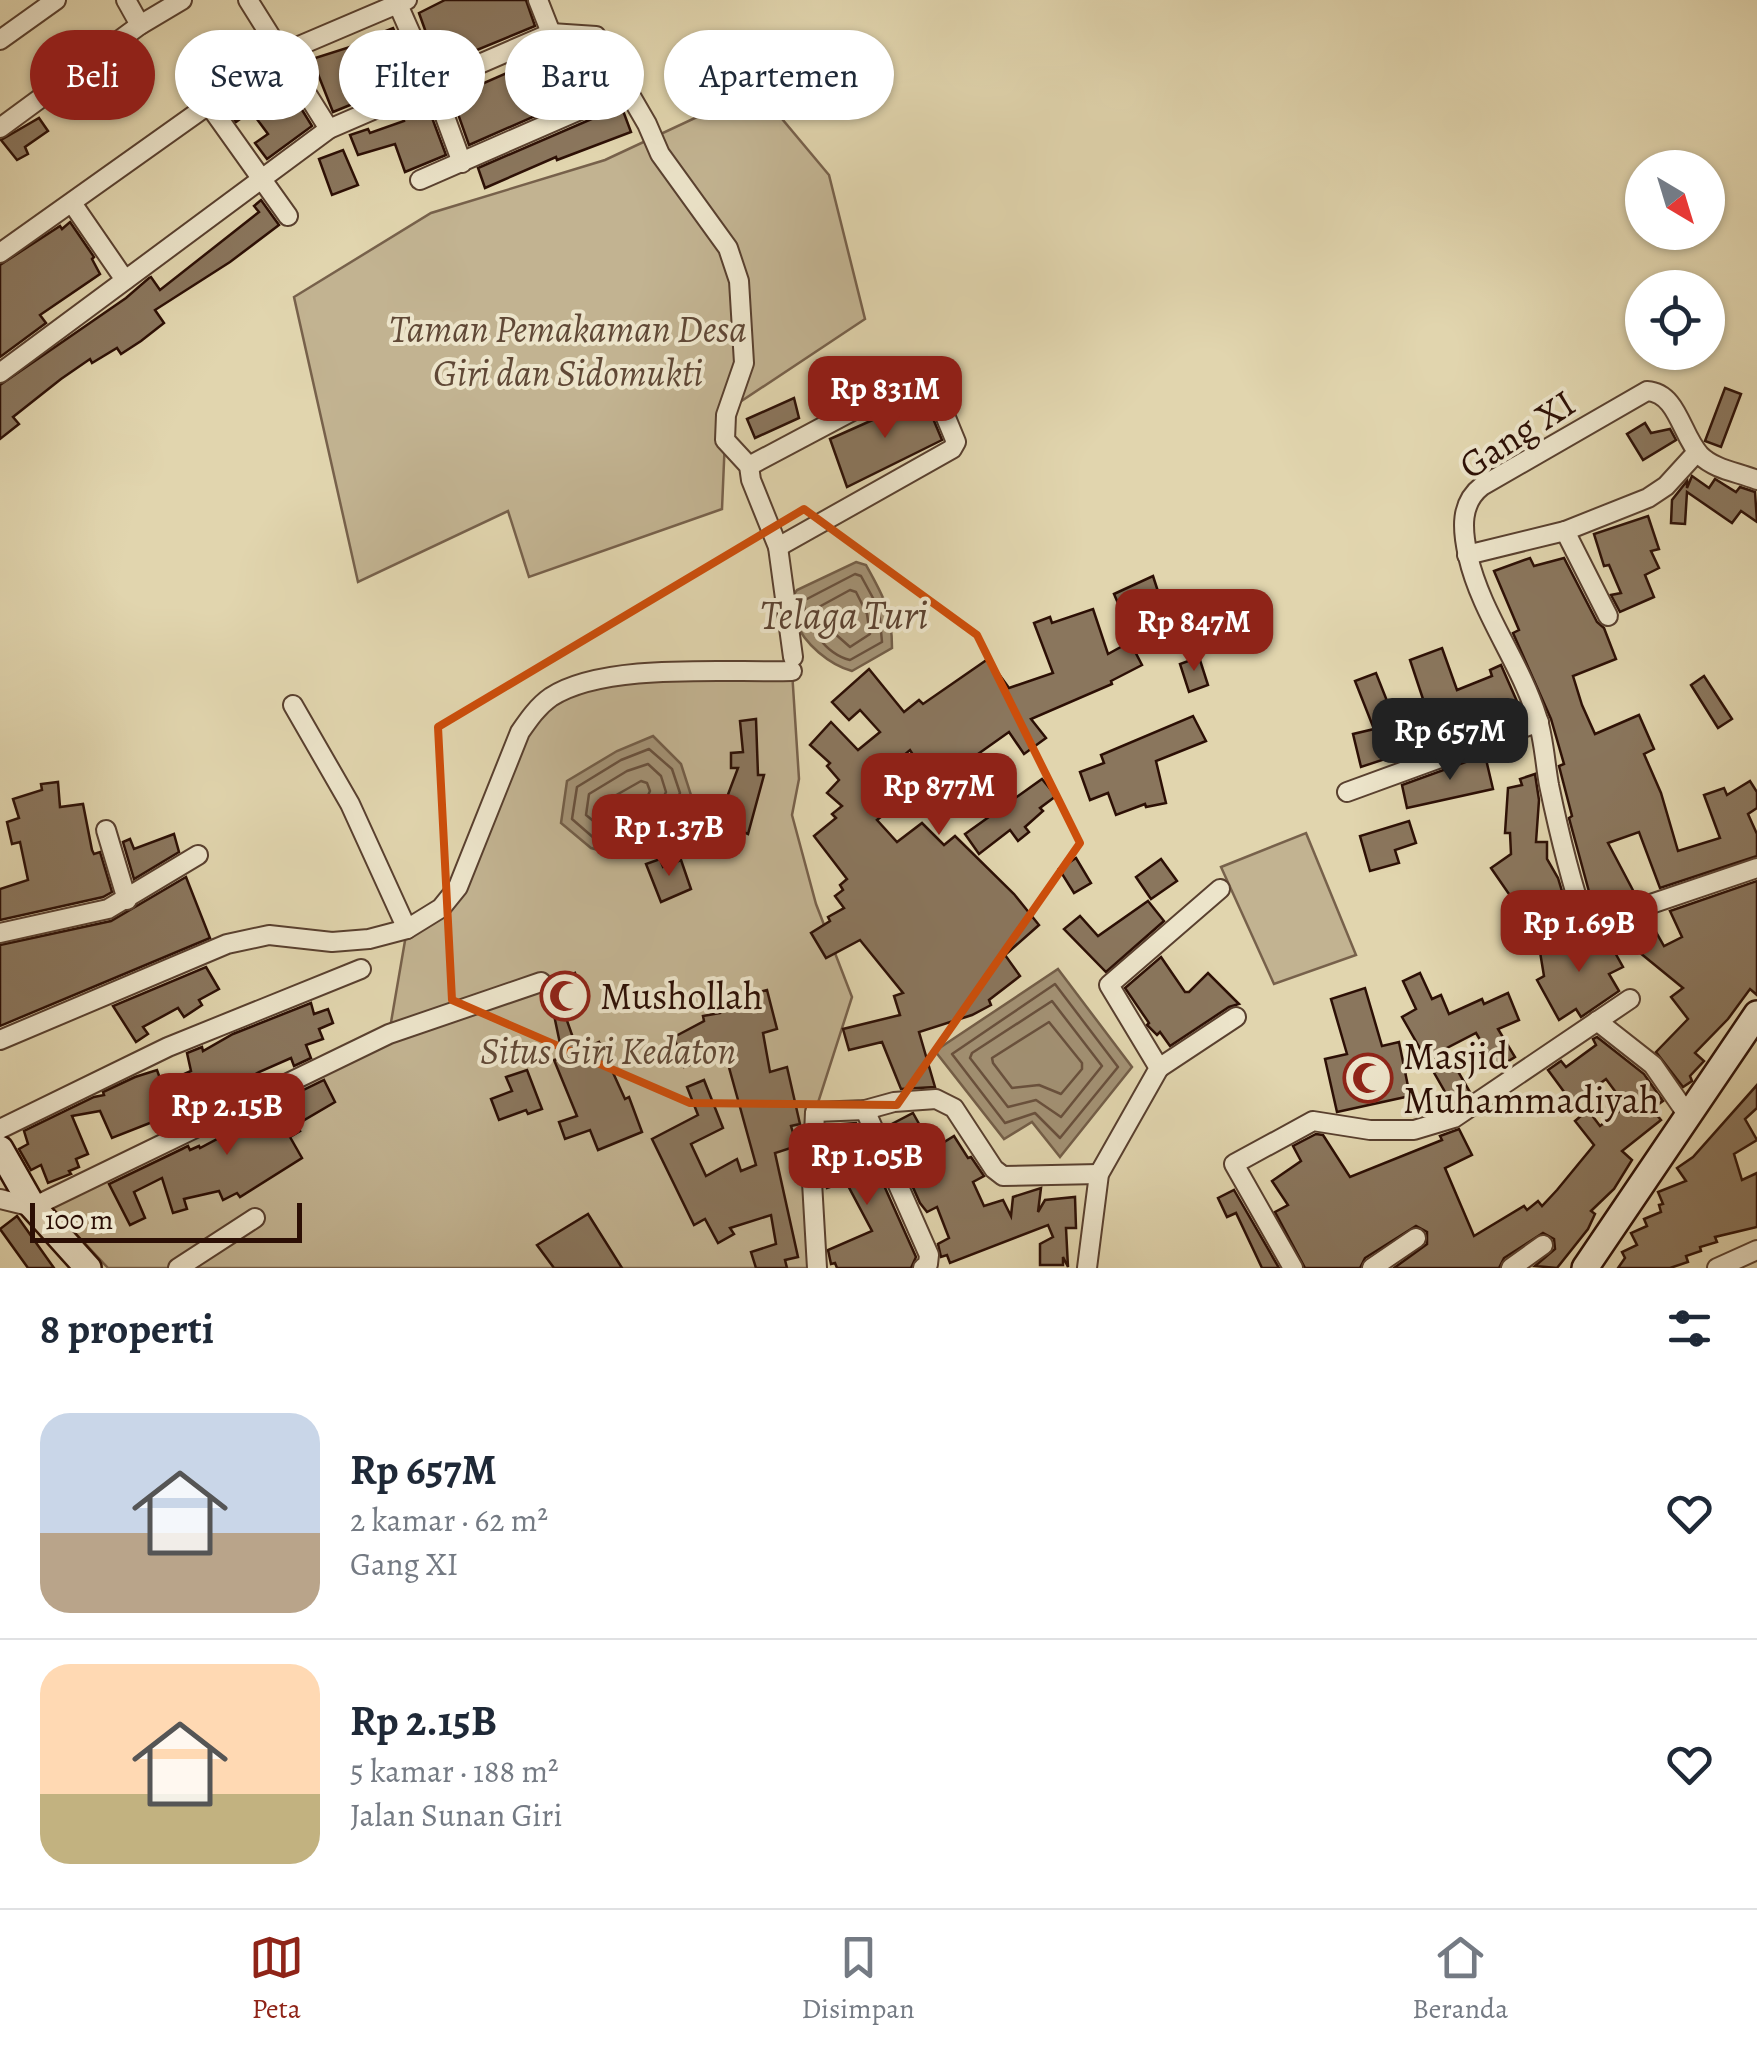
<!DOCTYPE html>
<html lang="id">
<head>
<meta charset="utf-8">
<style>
	body { margin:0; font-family:Alegreya,serif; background:#f6f6f7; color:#1f2937; height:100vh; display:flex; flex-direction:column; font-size:38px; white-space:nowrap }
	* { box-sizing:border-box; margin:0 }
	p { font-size:32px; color:#747a83 }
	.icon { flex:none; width:55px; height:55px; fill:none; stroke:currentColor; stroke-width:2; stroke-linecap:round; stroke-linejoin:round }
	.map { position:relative; height:1268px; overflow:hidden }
	.drawer { display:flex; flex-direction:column; background:#fff; flex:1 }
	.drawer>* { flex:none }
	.guide { position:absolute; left:30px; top:30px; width:1000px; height:90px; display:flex; gap:20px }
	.needle { width:65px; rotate:142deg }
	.tools { position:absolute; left:1625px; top:150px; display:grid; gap:20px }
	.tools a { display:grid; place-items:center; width:100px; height:100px; border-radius:50%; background:#fff; box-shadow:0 2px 8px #0004; font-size:50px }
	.scale { position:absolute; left:30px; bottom:25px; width:272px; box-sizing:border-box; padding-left:10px; border:5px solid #2c0f05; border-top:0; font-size:28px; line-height:35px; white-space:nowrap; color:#2c0f05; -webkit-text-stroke:8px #ece4ca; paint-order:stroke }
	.price { position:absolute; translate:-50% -85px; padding:0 22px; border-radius:20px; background:#8f2418; color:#fff; font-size:32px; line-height:65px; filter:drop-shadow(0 2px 5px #0008) }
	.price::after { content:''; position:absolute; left:50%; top:60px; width:30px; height:22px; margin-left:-15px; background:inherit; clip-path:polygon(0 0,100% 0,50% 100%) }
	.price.current { background:#222; color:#fff }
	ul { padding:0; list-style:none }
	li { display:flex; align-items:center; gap:30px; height:250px; padding:0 40px }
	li+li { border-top:2px solid #e0e1e3 }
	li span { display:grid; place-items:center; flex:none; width:280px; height:200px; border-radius:30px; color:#555 }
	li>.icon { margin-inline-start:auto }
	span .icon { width:120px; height:120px; fill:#fffc; stroke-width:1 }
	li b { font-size:42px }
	h2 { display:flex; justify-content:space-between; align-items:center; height:120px; padding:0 40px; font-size:42px }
	.pill { padding:0 35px; border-radius:45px; background:#fff; box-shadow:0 2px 8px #0004; font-size:35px; line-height:90px }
	.pill.current { background:#8f2418; color:#fff }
	.dock { display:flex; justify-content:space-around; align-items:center; height:140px; border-top:2px solid #e0e1e3; background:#fff; font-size:28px; color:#747a83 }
	.dock a { display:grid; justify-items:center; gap:5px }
	.dock .current { color:#8f2418 }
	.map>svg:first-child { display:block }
	.green { fill:#c2b391; stroke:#77614b; stroke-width:2.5 }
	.water { fill:#a39275; stroke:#735e48; stroke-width:2.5 }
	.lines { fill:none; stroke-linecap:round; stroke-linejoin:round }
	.shore { stroke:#68503d; stroke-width:2.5 }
	.building { fill:#8a765d; stroke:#2c0f05; stroke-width:2.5 }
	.street-casing { stroke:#59402f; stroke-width:22 }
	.secondary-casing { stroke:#2c0f05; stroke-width:30 }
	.street { stroke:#ece4ca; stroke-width:18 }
	.secondary { stroke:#ece4ca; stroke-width:25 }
	.marked { fill:none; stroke:#cc4e0b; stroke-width:8; stroke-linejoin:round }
	.labels { text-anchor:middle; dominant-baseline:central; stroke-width:8; stroke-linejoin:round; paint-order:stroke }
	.park-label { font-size:38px; font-style:italic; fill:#604836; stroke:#ece4ca }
	.street-label { font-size:38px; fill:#2c0f05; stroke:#ece4ca }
	.poi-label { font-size:38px; fill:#2c0f05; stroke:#ece4ca; text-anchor:start }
	.water-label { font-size:40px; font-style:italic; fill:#5c4332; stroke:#ece4ca }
</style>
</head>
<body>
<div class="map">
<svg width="1757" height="1268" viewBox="0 0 1757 1268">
	<rect width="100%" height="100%" fill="#e1d5ae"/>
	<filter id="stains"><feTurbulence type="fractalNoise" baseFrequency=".002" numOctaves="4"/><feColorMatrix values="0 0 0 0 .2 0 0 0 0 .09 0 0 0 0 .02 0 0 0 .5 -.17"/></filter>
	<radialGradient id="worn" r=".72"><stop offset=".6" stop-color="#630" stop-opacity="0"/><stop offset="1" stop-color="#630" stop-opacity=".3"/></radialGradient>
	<g class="green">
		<polygon points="757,89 829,175 865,319 737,404 726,415 722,509 529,577 508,511 358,582 294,297 431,213 605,160"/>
		<polygon points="792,671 799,779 792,815 816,904 852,997 815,1112 818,1268 108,1268 50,1206 389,1034 407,929 442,908 534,712 595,680"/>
		<polygon points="1306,833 1356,955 1274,984 1221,867"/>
	</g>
	<g class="water">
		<path d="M856,562L866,565C884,597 892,611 892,648L852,671C830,665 804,644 796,622C793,615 793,604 792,597L797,590Z"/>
		<polygon points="653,736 681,764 691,795 673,828 626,857 591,848 561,823 567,781 617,751"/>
		<polygon points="1058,969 1132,1067 1060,1157 1032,1122 1004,1139 935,1051"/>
	</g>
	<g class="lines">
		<g class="shore">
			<path d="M855,574L861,576L879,609L882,642L850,660C825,654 806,625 803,601Z"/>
			<polygon points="850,590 856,592 867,614 870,634 850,647 824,624 817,608"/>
			<polygon points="649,749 672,769 680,793 665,821 625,846 595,839 572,819 577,787 621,760"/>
			<polygon points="648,764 661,776 666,792 656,812 622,833 602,828 586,815 589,794 627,771"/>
			<polygon points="641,781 647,783 650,791 645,802 620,816 603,810 604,802"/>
			<polygon points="1055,984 1118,1067 1060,1138 1035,1113 1005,1123 952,1054"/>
			<polygon points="1052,1001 1102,1066 1061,1117 1036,1100 1008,1107 970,1058 972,1053"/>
			<polygon points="1049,1022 1082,1063 1082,1069 1061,1094 1039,1085 1012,1088 993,1063 992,1058"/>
		</g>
	</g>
	<g class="building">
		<polygon points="445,0 526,0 535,26 438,66 419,13"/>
		<polygon points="393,28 416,78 333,112 312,59 369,41 368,38"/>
		<polygon points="566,47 583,48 601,87 469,145 452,97"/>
		<polygon points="278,71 312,126 267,159 255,143 268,134 251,111 236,122 226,108"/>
		<polygon points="428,107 446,155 405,172 395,144 358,155 350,135 368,129 370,133 404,121 403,118"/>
		<polygon points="622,108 631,132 557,160 556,157 485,188 478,168 610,111"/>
		<polygon points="39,118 48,131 25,147 28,154 17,160 1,140"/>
		<polygon points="343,150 358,185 332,195 319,159"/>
		<polygon points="261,200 279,225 230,262 155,310 164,323 141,341 121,354 117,348 92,363 90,359 61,379 13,417 19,424 0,439 0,385 126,298 149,278 151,277 160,290 259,212 254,206"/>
		<polygon points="70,222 94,257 92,259 100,274 40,315 46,323 0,357 0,265 60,226 62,229"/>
		<polygon points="1725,388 1741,394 1721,447 1705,441"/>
		<polygon points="924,397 942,440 847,487 830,439"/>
		<polygon points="794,398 799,418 755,438 747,419"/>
		<polygon points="1645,423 1651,433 1670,429 1676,440 1643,460 1627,434"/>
		<polygon points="1692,476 1709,488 1715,479 1736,492 1740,487 1755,492 1757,522 1741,511 1732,523 1687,492 1685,524 1671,523 1672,500 1687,481 1687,488"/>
		<polygon points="1648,516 1659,549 1651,551 1659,568 1645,575 1654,597 1620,612 1611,595 1621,593 1609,565 1604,566 1594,534"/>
		<polygon points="1530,558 1534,566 1564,558 1597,622 1604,628 1616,659 1573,676 1582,705 1595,734 1639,715 1654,749 1644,754 1661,793 1678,851 1720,838 1704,795 1724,788 1727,795 1750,781 1757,792 1757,808 1748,814 1757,834 1757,856 1660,888 1639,832 1608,843 1636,896 1594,910 1569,818 1572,816 1559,766 1564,764 1551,719 1513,633 1519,630 1494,571"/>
		<polygon points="1153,576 1165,613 1151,617 1146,598 1120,608 1114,594"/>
		<polygon points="1093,609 1108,654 1130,642 1142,665 1111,681 1112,684 1031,719 1046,738 1024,754 1009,732 978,754 995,776 960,803 941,776 931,783 910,750 885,771 910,794 877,820 897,842 922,823 944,845 955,836 1014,894 1039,925 1005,955 1020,976 989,1000 991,1005 972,1015 919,1032 935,1087 901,1089 882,1042 849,1050 843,1029 900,1015 894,996 903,993 860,940 826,958 811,933 830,921 828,917 844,908 835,896 843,890 840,885 847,879 814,836 836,818 832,814 842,806 827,793 839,780 827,766 830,763 810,745 831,722 858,750 880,732 860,710 849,720 832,702 869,669 904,712 919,700 923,704 988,659 1009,688 1053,673 1034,623 1050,617 1052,623"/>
		<polygon points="1442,648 1457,690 1492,676 1490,670 1501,665 1523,715 1426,750 1409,751 1361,767 1353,734 1374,729 1355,681 1376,673 1391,711 1424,702 1410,660"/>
		<polygon points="1199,657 1208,685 1189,692 1180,664"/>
		<polygon points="1704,676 1732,719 1718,728 1691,685"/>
		<polygon points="1193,716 1206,741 1156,761 1166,803 1146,807 1145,804 1116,815 1108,793 1090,800 1080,772 1104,763 1101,755"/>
		<polygon points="756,719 758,775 764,775 748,834 718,821 738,768 731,768 731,753 743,752 740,721"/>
		<polygon points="1485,755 1493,789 1407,808 1402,785"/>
		<polygon points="1535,774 1539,800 1536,842 1547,842 1547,859 1558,878 1570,918 1526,930 1513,910 1518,907 1491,868 1511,854 1510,833 1505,833 1508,788 1522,785 1520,779"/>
		<polygon points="1042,779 1056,796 1040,808 1043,811 1025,827 1029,832 1018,841 1010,830 979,854 965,834"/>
		<polygon points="58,782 60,807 83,804 92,850 94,854 100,852 112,892 103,897 0,920 0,889 28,880 20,842 12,844 7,822 19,818 13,799 42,790 41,784"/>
		<polygon points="1409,821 1416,843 1395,850 1399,863 1370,871 1360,836"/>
		<polygon points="174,834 179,852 134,879 123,842 130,839 134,849"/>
		<polygon points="1076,858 1091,883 1074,893 1059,869"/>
		<polygon points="660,859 663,867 681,860 691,889 661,902 646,864"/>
		<polygon points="1161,859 1177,881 1151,899 1136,877"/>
		<polygon points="186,877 210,938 0,1026 0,945 111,921"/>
		<polygon points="1757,881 1757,995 1750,989 1728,1019 1695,1053 1704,1061 1690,1076 1692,1081 1683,1087 1656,1052 1688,1019 1671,997 1683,988 1612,930 1648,918 1664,946 1682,937 1670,911"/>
		<polygon points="1148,901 1164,921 1106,972 1064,929 1080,916 1098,936"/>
		<polygon points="1604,933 1623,967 1609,974 1619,991 1581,1017 1576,1009 1559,1020 1537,980 1544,976 1540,952"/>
		<polygon points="1161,957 1185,992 1189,992 1208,973 1239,1004 1229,1007 1170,1046 1160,1032 1157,1035 1147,1025 1149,1023 1125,988"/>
		<polygon points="206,967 219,989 199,1000 202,1005 184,1017 178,1008 143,1027 148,1034 136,1042 113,1006"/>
		<polygon points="575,973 583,1009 565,1015 578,1052 599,1042 625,1099 629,1097 642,1132 598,1150 590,1130 565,1139 559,1122 577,1116 554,1060 563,1058 549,991 553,981"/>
		<polygon points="1420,973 1432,999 1441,995 1449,1014 1482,999 1484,1004 1508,993 1519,1020 1498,1029 1515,1057 1497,1068 1476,1033 1445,1049 1470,1092 1452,1104 1402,1017 1416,1009 1403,981"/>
		<polygon points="1365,988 1382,1046 1399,1042 1410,1096 1337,1112 1325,1059 1347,1054 1331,999"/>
		<polygon points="767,990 777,1029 763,1033 770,1072 787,1067 800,1124 791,1126 797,1146 775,1153 798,1257 785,1260 787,1268 756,1268 751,1252 776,1244 771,1215 730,1228 734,1234 718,1243 705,1219 694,1225 652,1139 698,1115 687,1087 704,1080 723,1128 691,1144 706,1176 737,1159 741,1171 756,1165 725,1053 684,1067 674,1037 704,1021 703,1016 720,1013 719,1007 744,1002 743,996"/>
		<polygon points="311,1003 314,1014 328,1009 333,1023 319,1029 323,1039 306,1045 311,1058 294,1066 291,1058 259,1072 237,1085 241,1092 208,1108 201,1097 172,1109 176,1121 162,1126 160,1119 112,1138 100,1111 72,1116 88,1154 76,1159 79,1167 69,1171 71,1174 48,1183 41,1165 31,1170 19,1149 28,1144 24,1131 94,1097 104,1095 103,1092 135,1077 157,1070 162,1084 191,1071 187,1053 202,1047 203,1051 233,1034"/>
		<polygon points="1597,1037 1644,1074 1663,1101 1652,1109 1661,1120 1622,1151 1632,1160 1614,1189 1591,1211 1595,1214 1588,1229 1557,1268 1535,1266 1555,1249 1554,1239 1543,1233 1504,1258 1499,1268 1394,1268 1427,1244 1427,1232 1416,1226 1365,1258 1360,1268 1305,1268 1275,1212 1288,1205 1272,1181 1301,1161 1293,1146 1316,1134 1323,1135 1350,1177 1442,1140 1440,1136 1459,1129 1472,1155 1445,1168 1474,1236 1524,1206 1527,1210 1538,1201 1542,1206 1557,1190 1594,1145 1575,1121 1588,1110 1600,1126 1626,1106 1606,1079 1573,1104 1548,1070 1561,1061 1566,1067 1596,1045 1593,1039"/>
		<polygon points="527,1070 542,1109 528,1114 526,1110 499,1120 491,1099 512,1091 506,1077"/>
		<polygon points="324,1080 335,1102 296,1125 300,1131 290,1137 302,1158 240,1197 237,1193 223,1200 219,1191 184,1199 187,1209 173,1213 162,1178 134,1192 145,1218 130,1225 109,1184 182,1149 188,1146 190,1150 199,1146 200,1148 238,1128 284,1111 281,1101"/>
		<polygon points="1757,1085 1757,1108 1745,1119 1757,1140 1734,1154 1742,1180 1757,1173 1757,1227 1715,1237 1717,1242 1700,1247 1701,1251 1686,1256 1688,1262 1670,1268 1618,1268 1625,1258 1622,1252 1637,1245 1631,1233 1647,1226 1644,1219 1661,1212 1659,1205 1663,1204 1658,1192 1686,1181 1677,1168 1693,1157"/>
		<polygon points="913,1113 933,1149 954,1136 968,1158 971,1157 984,1176 973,1182 984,1206 1003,1200 1011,1216 1013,1197 1041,1188 1038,1212 1045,1200 1075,1197 1076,1228 1066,1228 1068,1267 1063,1257 1063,1265 1040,1265 1040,1244 1053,1237 1048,1225 950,1263 947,1255 941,1257 938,1244 949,1238 937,1207 927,1212 920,1203 886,1127"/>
		<polygon points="856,1123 916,1257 911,1268 837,1268 835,1263 831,1264 828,1250 872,1231 846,1182 827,1188 825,1181 825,1172 838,1168 832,1125"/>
		<polygon points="1234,1190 1279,1268 1262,1268 1236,1213 1227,1217 1218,1198"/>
		<polygon points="588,1214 622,1268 554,1268 537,1245"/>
		<polygon points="17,1216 54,1268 28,1268 0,1229"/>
	</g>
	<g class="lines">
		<g class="street-casing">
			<g id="street">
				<polyline points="126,0 140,25"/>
				<polyline points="248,0 329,129"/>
				<polyline points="396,0 433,84 462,163"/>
				<polyline points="538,0 551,33"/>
				<polyline points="0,40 56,0"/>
				<polyline points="209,105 288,216"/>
				<polyline points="0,128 140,25 182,0"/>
				<polyline points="420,180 626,90"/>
				<polyline points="72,203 125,280"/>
				<polyline points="0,253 280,54 407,0"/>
				<polyline points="0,373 329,129 551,33 596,36 647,124 660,154 728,248 739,281 744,363 726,415 725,440 749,466 751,480 778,547 793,657"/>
				<polyline points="749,466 924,373 928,374 956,442 952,449 778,547"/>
				<path d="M1757,480C1738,472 1715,470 1700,455C1681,435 1678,393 1647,391L1482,486C1460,503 1462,529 1468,556C1481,613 1520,662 1537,717C1544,739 1545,763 1549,785C1559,833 1570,879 1586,926L1757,868"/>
				<polyline points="1565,531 1608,616"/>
				<polyline points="1467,555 1565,531 1648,498 1666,486 1697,452"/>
				<polyline points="293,705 350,804 407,929"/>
				<polyline points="1347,792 1539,722"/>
				<polyline points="106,830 127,900"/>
				<polyline points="0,933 108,909 198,855"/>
				<polyline points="1527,943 1586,926"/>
				<polyline points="1597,1021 1653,1065 1687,1114"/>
				<path d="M0,1040L227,944L269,935L332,942L369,939L407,929L441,908L458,887L520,732C529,719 538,706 551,697C605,662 726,673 792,671"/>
				<polyline points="1159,1068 1236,1017"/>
				<polyline points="865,1110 929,1255 928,1264 923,1268"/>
				<polyline points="0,1129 168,1047 361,969"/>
				<polyline points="0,1199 33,1207 389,1034 541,982"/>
				<polyline points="178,1268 255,1218"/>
				<polyline points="817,1268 812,1182 815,1112 865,1110 894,1102 936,1099 954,1108 994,1169 1003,1176 1099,1174"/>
				<polyline points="1087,1268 1099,1174 1159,1068 1109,985 1220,889"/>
				<polyline points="1293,1268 1234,1164 1313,1121 1370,1130 1414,1130 1454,1118 1630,999"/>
				<polyline points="1372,1268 1416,1238"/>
				<polyline points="1511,1268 1543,1245"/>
				<polyline points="1717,1268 1757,1250"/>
			</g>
		</g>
		<g class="secondary-casing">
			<g id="secondary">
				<polyline points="0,1149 33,1207 88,1268"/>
				<polyline points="1585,1268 1757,1014"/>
			</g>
		</g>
		<use href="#street" class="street"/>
		<use href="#secondary" class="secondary"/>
	</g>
	<path class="marked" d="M804,509L977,635L1080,843L897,1105L690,1103L452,1000L438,727Z"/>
	<defs>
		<g id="mosque-ring" transform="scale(2.5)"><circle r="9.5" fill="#ece4ca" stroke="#8f2418" stroke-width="1.5"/><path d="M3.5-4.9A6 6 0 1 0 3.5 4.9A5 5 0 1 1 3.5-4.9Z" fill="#8f2418"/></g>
	</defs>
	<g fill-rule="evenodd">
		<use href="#mosque-ring" x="565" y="996"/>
		<use href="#mosque-ring" x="1368" y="1078"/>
	</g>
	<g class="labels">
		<g class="park-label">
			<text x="568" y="329">Taman Pemakaman Desa<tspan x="568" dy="44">Giri dan Sidomukti</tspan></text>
			<text x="608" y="1051">Situs Giri Kedaton</text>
		</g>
		<g class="street-label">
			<text transform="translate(1517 434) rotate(-33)">Gang XI</text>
		</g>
		<g class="poi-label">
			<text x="600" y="996">Mushollah</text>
			<text x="1403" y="1056">Masjid<tspan x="1403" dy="44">Muhammadiyah</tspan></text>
		</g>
		<g class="water-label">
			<text x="844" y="615">Telaga Turi</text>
		</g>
	</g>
	<rect width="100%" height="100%" filter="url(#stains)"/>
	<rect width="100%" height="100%" fill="url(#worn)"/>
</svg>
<div class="tools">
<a><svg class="needle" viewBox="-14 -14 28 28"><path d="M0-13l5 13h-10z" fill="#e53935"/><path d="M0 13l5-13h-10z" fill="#747a83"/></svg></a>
<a><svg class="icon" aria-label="locate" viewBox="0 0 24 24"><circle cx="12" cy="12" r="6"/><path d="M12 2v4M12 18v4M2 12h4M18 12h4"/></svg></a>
</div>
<div class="scale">100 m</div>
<b class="price" style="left:885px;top:441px">Rp 831M</b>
<b class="price" style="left:1194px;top:674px">Rp 847M</b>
<b class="price current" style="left:1450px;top:783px">Rp 657M</b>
<b class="price" style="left:939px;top:838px">Rp 877M</b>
<b class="price" style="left:669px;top:879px">Rp 1.37B</b>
<b class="price" style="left:1579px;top:975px">Rp 1.69B</b>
<b class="price" style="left:227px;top:1158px">Rp 2.15B</b>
<b class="price" style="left:867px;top:1208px">Rp 1.05B</b>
<div class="guide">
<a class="pill current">Beli</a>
<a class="pill">Sewa</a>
<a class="pill">Filter</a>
<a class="pill">Baru</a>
<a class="pill">Apartemen</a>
</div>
</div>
<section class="drawer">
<h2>8 properti<svg class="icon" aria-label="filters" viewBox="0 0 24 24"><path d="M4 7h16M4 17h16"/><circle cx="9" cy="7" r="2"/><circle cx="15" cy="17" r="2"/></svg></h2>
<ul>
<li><span style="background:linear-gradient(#c9d6e8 60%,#b9a48a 0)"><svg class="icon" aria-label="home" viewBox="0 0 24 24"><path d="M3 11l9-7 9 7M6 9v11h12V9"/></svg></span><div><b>Rp 657M</b><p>2 kamar · 62 m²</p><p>Gang XI</p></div><svg class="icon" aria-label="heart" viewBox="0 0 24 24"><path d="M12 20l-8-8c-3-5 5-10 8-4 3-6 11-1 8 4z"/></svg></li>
<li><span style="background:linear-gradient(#ffd9b3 65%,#c2b280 0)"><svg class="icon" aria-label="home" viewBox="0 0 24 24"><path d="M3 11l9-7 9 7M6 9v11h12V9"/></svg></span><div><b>Rp 2.15B</b><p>5 kamar · 188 m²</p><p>Jalan Sunan Giri</p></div><svg class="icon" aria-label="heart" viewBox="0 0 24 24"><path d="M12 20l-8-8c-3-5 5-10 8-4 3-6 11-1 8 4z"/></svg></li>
</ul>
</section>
<nav class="dock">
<a class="current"><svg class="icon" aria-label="map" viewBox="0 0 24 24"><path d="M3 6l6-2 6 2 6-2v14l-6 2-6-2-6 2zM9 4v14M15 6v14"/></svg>Peta</a>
<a><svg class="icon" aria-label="saved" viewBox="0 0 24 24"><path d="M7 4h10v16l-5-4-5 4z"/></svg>Disimpan</a>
<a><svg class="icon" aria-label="home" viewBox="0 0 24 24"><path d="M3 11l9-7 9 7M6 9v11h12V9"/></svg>Beranda</a>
</nav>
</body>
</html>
